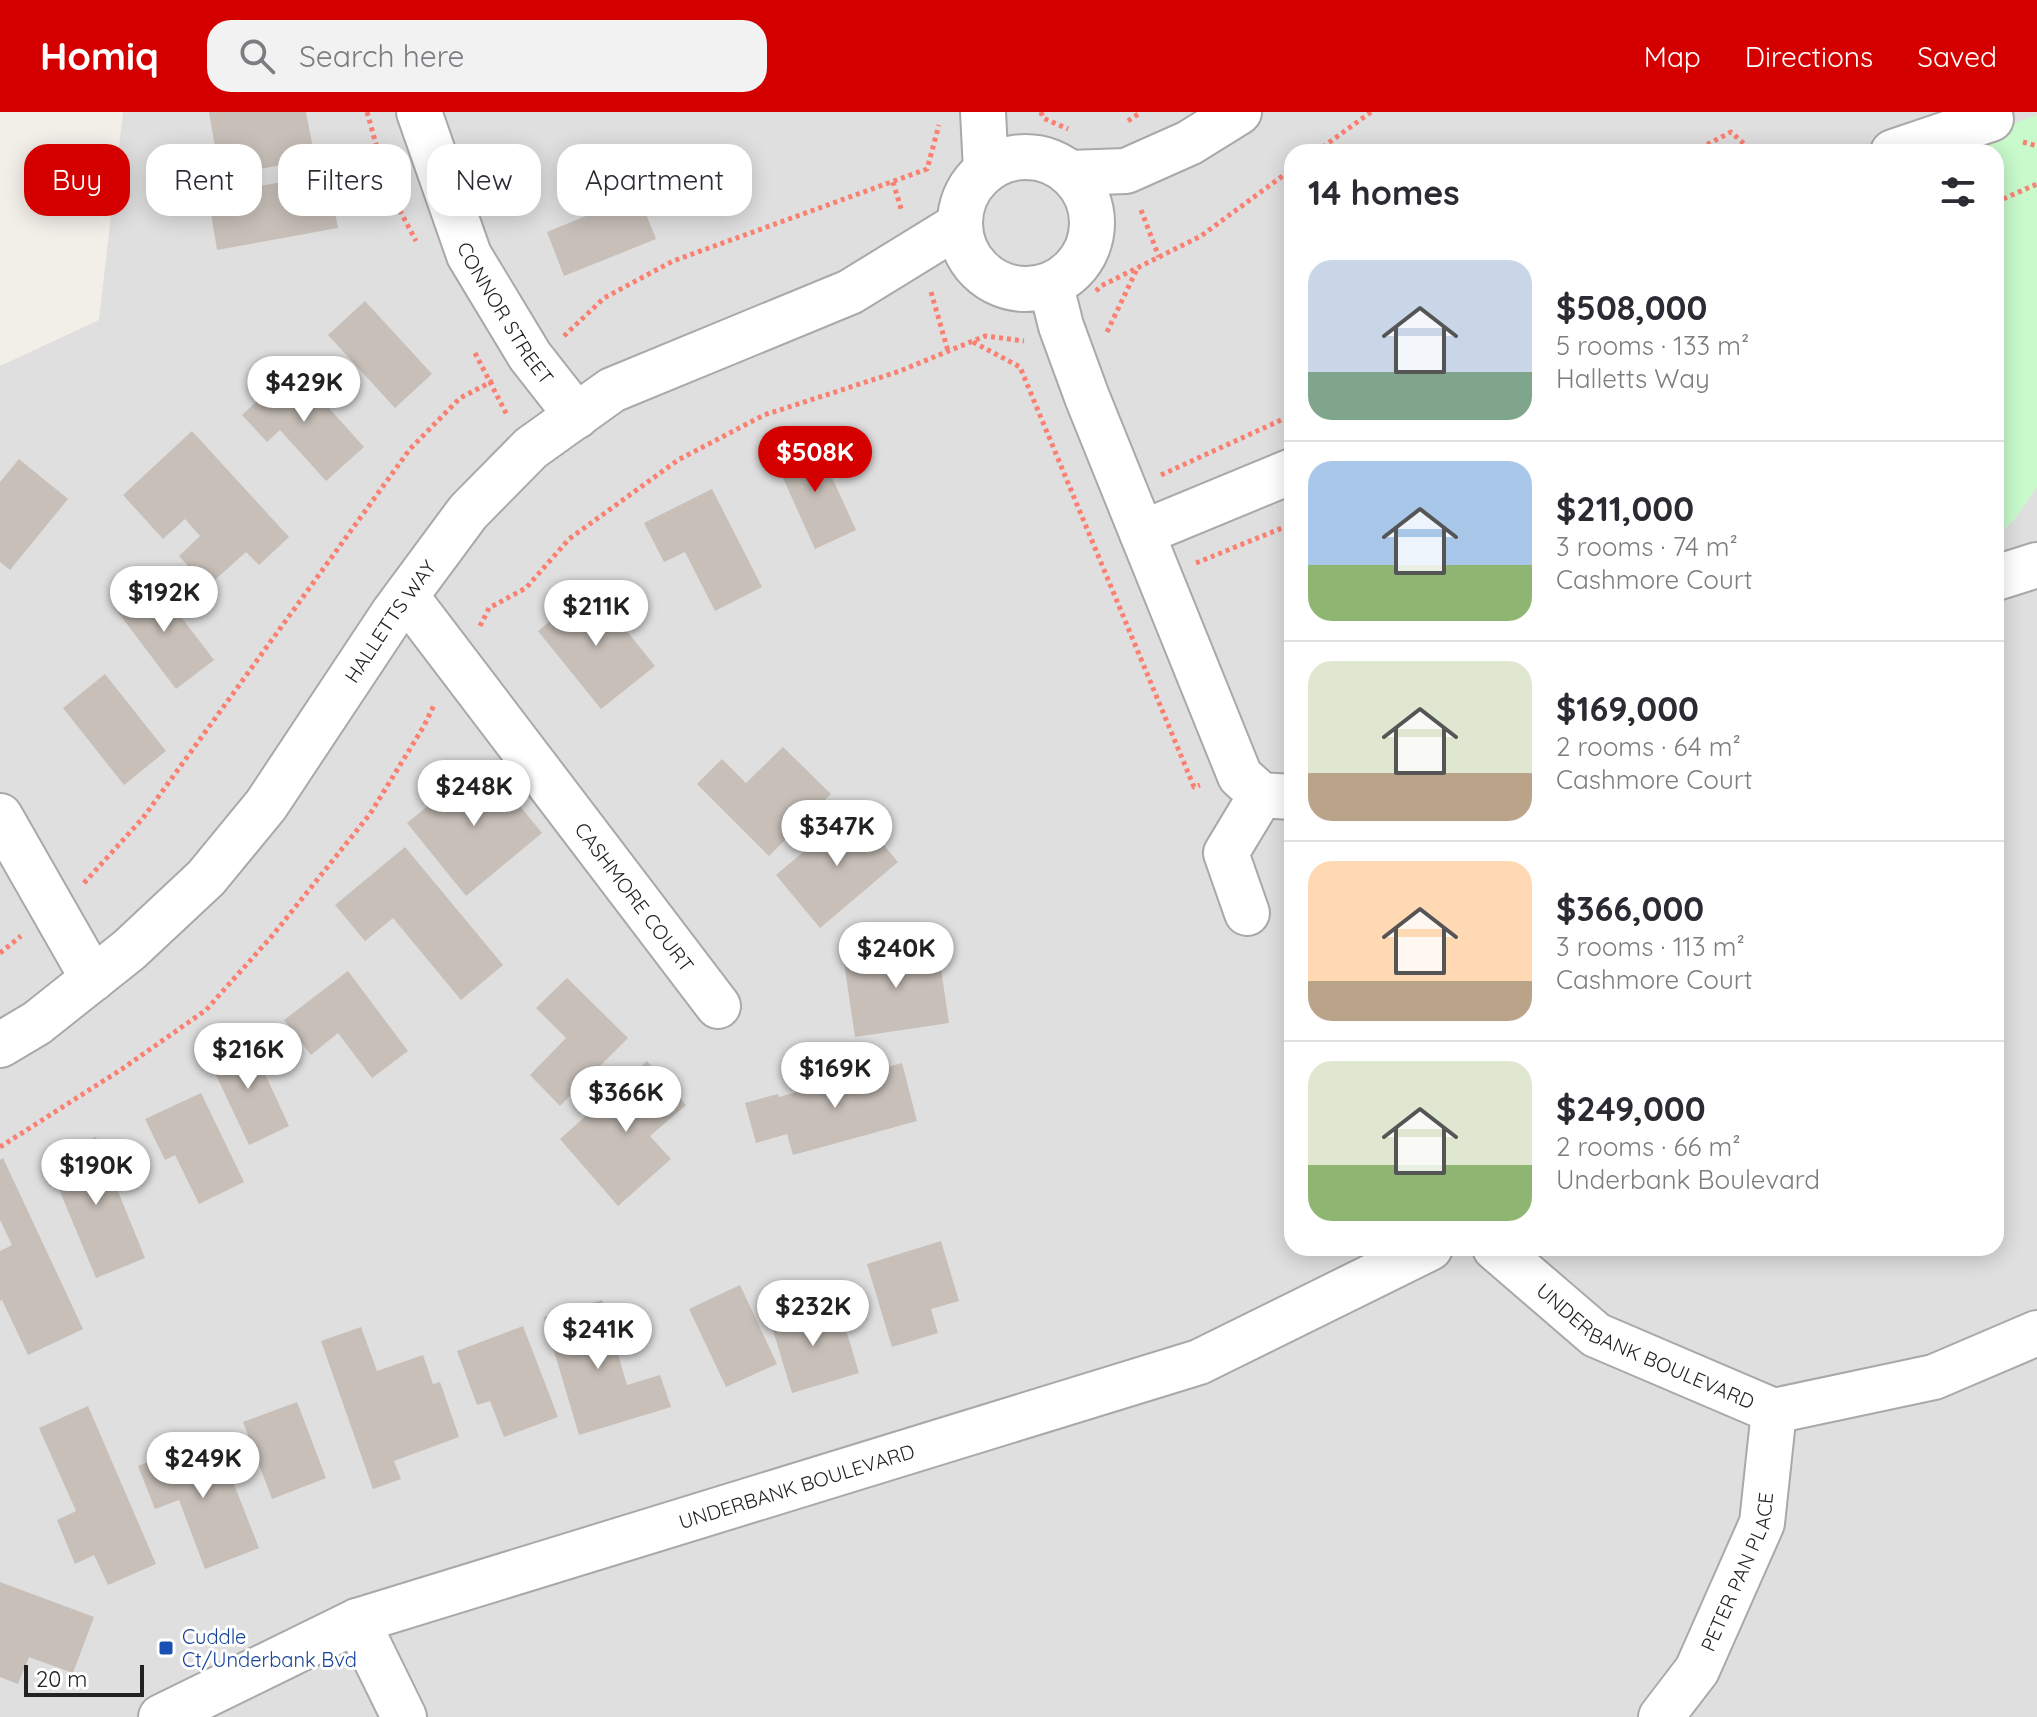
<!DOCTYPE html>
<html lang="en">
<head>
<meta charset="utf-8">
<style>
	body { margin:0; font-family:Quicksand,sans-serif; background:#f2f2f3; color:#2b2b33; height:100vh; display:flex; flex-direction:column; font-size:30px; white-space:nowrap }
	* { box-sizing:border-box; margin:0 }
	p { font-size:26px; color:#7c7c81 }
	.icon { flex:none; width:44px; height:44px; fill:none; stroke:currentColor; stroke-width:2; stroke-linecap:round; stroke-linejoin:round }
	.map { position:relative; flex:1; overflow:hidden }
	.sheet { position:absolute; left:1284px; top:32px; width:720px; height:1112px; display:flex; flex-direction:column; background:#fff; border-radius:24px; box-shadow:0 4px 20px #0003 }
	.sheet>* { flex:none }
	.banner { position:absolute; left:24px; top:32px; width:760px; height:72px; display:flex; gap:16px }
	.scale { position:absolute; left:24px; bottom:20px; width:120px; box-sizing:border-box; padding-left:8px; border:4px solid #222; border-top:0; font-size:22px; line-height:28px; white-space:nowrap; color:#222; -webkit-text-stroke:6px #fff; paint-order:stroke }
	.price { position:absolute; translate:-50% -68px; padding:0 18px; border-radius:28px; background:#fff; color:#222; font-size:26px; line-height:52px; filter:drop-shadow(0 2px 4px #0008) }
	.price::after { content:''; position:absolute; left:50%; top:48px; width:24px; height:18px; margin-left:-12px; background:inherit; clip-path:polygon(0 0,100% 0,50% 100%) }
	.price.on { background:#d40000; color:#fff }
	ul { padding:0; list-style:none }
	li { display:flex; align-items:center; gap:24px; height:200px; padding:0 24px }
	li+li { border-top:2px solid #e1e1e2 }
	li span { display:grid; place-items:center; flex:none; width:224px; height:160px; border-radius:24px; color:#555 }
	li>.icon { margin-inline-start:auto }
	span .icon { width:96px; height:96px; fill:#fffc; stroke-width:1 }
	li b { font-size:34px }
	h2 { display:flex; justify-content:space-between; align-items:center; height:96px; padding:0 24px; font-size:34px }
	.chip { padding:0 28px; border-radius:24px; background:#fff; box-shadow:0 4px 20px #0003; font-size:28px; line-height:72px }
	.chip.on { background:#d40000; color:#fff }
	header { display:flex; align-items:center; gap:48px; box-sizing:border-box; height:112px; padding:0 40px; background:#d40000; color:#fff }
	header strong { font-size:38px }
	nav { display:flex; gap:44px; margin-inline-start:auto; font-size:28px }
	.search { width:560px; height:72px; background:#f2f2f3; display:flex; align-items:center; gap:20px; box-sizing:border-box; padding:0 28px; border-radius:24px; color:#7c7c81; font-size:30px }
	.map>svg:first-child { display:block }
	.residential { fill:#e0dfdf; fill-rule:evenodd }
	.park { fill:#c8facc }
	.building { fill:#c7bfb8 }
	.lines { fill:none; stroke-linecap:round; stroke-linejoin:round }
	.minor-casing { stroke:#a9a9a9; stroke-width:48 }
	.path { stroke:#fa8072; stroke-width:5; stroke-dasharray:4 4; stroke-linecap:butt }
	.minor { stroke:#fff; stroke-width:44 }
	.transit-dot { fill:#1a4fb4; stroke:#fff; stroke-width:3 }
	.labels { text-anchor:middle; dominant-baseline:central; stroke-width:6; stroke-linejoin:round; paint-order:stroke }
	.street-label { font-size:20px; fill:#222; stroke:#fff }
	.transit-label { font-size:20px; fill:#164399; stroke:#fff; text-anchor:start }
</style>
</head>
<body>
<header>
<strong>Homiq</strong>
<div class="search"><svg class="icon" aria-label="search" viewBox="0 0 24 24"><circle cx="10" cy="10" r="6"/><path d="M15 15l6 6"/></svg>Search here</div>
<nav><a>Map</a><a>Directions</a><a>Saved</a></nav>
</header>
<div class="map">
<svg width="2037" height="1605" viewBox="0 0 2037 1605">
	<rect width="100%" height="100%" fill="#f2efe9"/>
	<path class="residential" d="M123,0H2037V1605H0V254L99,208ZM1292,40H1996V1136H1292Z"/>
	<polygon class="park" points="2037,3 2037,375 2015,407 1996,425 1996,40 1935,40"/>
	<g class="building">
		<polygon points="209,0 306,0 315,47 220,64"/>
		<polygon points="619,34 656,127 564,164 547,120 598,99 579,50"/>
		<polygon points="328,62 338,116 217,138 208,83"/>
		<polygon points="365,189 432,262 395,296 328,223"/>
		<polygon points="293,256 364,335 326,369 280,318 267,330 242,303"/>
		<polygon points="192,319 289,425 259,453 246,440 207,475 179,444 200,424 185,407 163,427 123,383"/>
		<polygon points="815,328 856,418 815,437 774,346"/>
		<polygon points="19,347 68,387 10,458 0,450 0,370"/>
		<polygon points="712,377 762,475 715,499 685,440 664,450 644,411"/>
		<polygon points="152,467 214,548 176,577 114,495"/>
		<polygon points="591,475 655,554 601,597 538,519"/>
		<polygon points="105,562 166,639 124,673 63,596"/>
		<polygon points="783,635 831,682 769,744 697,672 722,647 746,671"/>
		<polygon points="483,649 542,721 466,784 407,711"/>
		<polygon points="854,697 898,750 820,816 776,763"/>
		<polygon points="405,735 503,853 461,888 393,806 365,829 335,793"/>
		<polygon points="937,830 949,911 855,925 843,844"/>
		<polygon points="348,859 408,939 372,966 338,921 311,943 284,908"/>
		<polygon points="567,866 628,926 560,994 530,963 566,926 536,896"/>
		<polygon points="248,925 289,1014 249,1033 207,944"/>
		<polygon points="647,949 686,993 650,1024 671,1047 618,1094 560,1027"/>
		<polygon points="902,951 917,1009 793,1043 787,1022 756,1031 745,991 778,982 779,985"/>
		<polygon points="201,981 244,1070 199,1092 175,1043 165,1048 145,1007"/>
		<polygon points="96,1025 145,1146 96,1166 46,1046"/>
		<polygon points="3,1046 83,1217 28,1243 2,1188 0,1189 0,1139 12,1133 0,1108 0,1048"/>
		<polygon points="941,1129 959,1189 931,1197 938,1221 892,1235 867,1152"/>
		<polygon points="740,1173 777,1252 726,1275 689,1197"/>
		<polygon points="602,1188 627,1273 660,1263 671,1295 579,1323 544,1205"/>
		<polygon points="812,1192 816,1208 841,1201 859,1261 792,1281 769,1205"/>
		<polygon points="523,1214 558,1305 504,1325 490,1289 477,1293 457,1239"/>
		<polygon points="361,1215 377,1259 423,1243 433,1272 440,1270 459,1325 394,1349 401,1367 373,1377 321,1229"/>
		<polygon points="297,1290 326,1366 272,1387 243,1310"/>
		<polygon points="88,1294 156,1452 108,1473 94,1443 75,1452 57,1408 76,1399 39,1316"/>
		<polygon points="215,1324 259,1436 205,1457 179,1388 155,1397 138,1354"/>
		<polygon points="0,1470 94,1505 73,1561 29,1545 18,1572 0,1565"/>
	</g>
	<g class="lines">
		<g class="minor-casing">
			<g id="minor">
				<path id="s1" d="M419,0L469,143L530,244L577,304"/>
				<polyline points="983,0 986,58"/>
				<polyline points="1893,40 1991,7"/>
				<circle cx="1026" cy="111" r="66"/>
				<polyline points="1069,61 1126,59 1189,31 1239,0"/>
				<polyline points="1051,174 1061,214 1087,285 1240,664 1261,683 1292,685"/>
				<polyline points="1142,421 1292,359"/>
				<polyline points="1996,466 2037,453"/>
				<path id="s2" d="M406,484L718,894"/>
				<polyline points="0,704 93,867"/>
				<polyline points="1247,801 1226,741 1261,683"/>
				<path id="s3" d="M0,933L37,911L129,838L206,766L266,693L394,500L468,400L531,336L612,278L850,180L959,113"/>
				<path id="s4" d="M1495,1136L1596,1223L1774,1299L1934,1265L2037,1221"/>
				<polyline points="357,1509 404,1605"/>
				<path id="s5" d="M161,1605L357,1509L1199,1250L1430,1136"/>
				<path id="s6" d="M1661,1605L1697,1558L1762,1411L1774,1299"/>
			</g>
		</g>
		<g class="path">
			<polyline points="367,0 389,78 416,129"/>
			<polyline points="1041,0 1043,6 1068,17"/>
			<polyline points="1128,9 1141,0"/>
			<polyline points="2023,30 2037,34"/>
			<polyline points="1316,40 1371,0"/>
			<polyline points="1693,40 1731,20 1753,40"/>
			<polyline points="893,70 902,100"/>
			<polyline points="1996,90 2037,72"/>
			<polyline points="1141,98 1159,145"/>
			<polyline points="1096,179 1101,174 1201,124 1292,57"/>
			<polyline points="931,180 948,239"/>
			<polyline points="1107,220 1137,157"/>
			<polyline points="564,224 604,186 673,149 927,57 939,13"/>
			<polyline points="973,230 1020,255 1194,675 1200,673"/>
			<polyline points="475,241 507,303"/>
			<polyline points="1161,363 1292,303"/>
			<polyline points="1196,451 1292,412"/>
			<polyline points="480,514 489,496 526,476 569,427 678,348 764,303 900,259 985,224 1024,229"/>
			<polyline points="84,771 143,706 410,337 460,286 495,268"/>
			<polyline points="0,841 21,824"/>
			<polyline points="0,1035 122,957 206,898 272,824 370,702 424,614 435,591"/>
		</g>
		<use href="#minor" class="minor"/>
	</g>
	<rect class="transit-dot" x="158" y="1528" width="16" height="16" rx="4"/>
	<g class="labels">
		<g class="street-label">
			<text stroke="none"><textPath href="#s1" startOffset="220">CONNOR STREET</textPath></text>
			<text stroke="none"><textPath href="#s3" startOffset="582">HALLETTS WAY</textPath></text>
			<text stroke="none"><textPath href="#s2" startOffset="378">CASHMORE COURT</textPath></text>
			<text stroke="none"><textPath href="#s4" startOffset="182">UNDERBANK BOULEVARD</textPath></text>
			<text stroke="none"><textPath href="#s5" startOffset="678">UNDERBANK BOULEVARD</textPath></text>
			<text stroke="none"><textPath href="#s6" startOffset="166">PETER PAN PLACE</textPath></text>
		</g>
		<g class="transit-label">
			<text x="182" y="1524">Cuddle<tspan x="182" dy="23">Ct/Underbank Bvd</tspan></text>
		</g>
	</g>
</svg>
<div class="scale">20 m</div>
<b class="price" style="left:304px;top:312px">$429K</b>
<b class="price on" style="left:815px;top:382px">$508K</b>
<b class="price" style="left:164px;top:522px">$192K</b>
<b class="price" style="left:596px;top:536px">$211K</b>
<b class="price" style="left:474px;top:716px">$248K</b>
<b class="price" style="left:837px;top:756px">$347K</b>
<b class="price" style="left:896px;top:878px">$240K</b>
<b class="price" style="left:248px;top:979px">$216K</b>
<b class="price" style="left:835px;top:998px">$169K</b>
<b class="price" style="left:626px;top:1022px">$366K</b>
<b class="price" style="left:96px;top:1095px">$190K</b>
<b class="price" style="left:813px;top:1236px">$232K</b>
<b class="price" style="left:598px;top:1259px">$241K</b>
<b class="price" style="left:203px;top:1388px">$249K</b>
<div class="banner">
<a class="chip on">Buy</a>
<a class="chip">Rent</a>
<a class="chip">Filters</a>
<a class="chip">New</a>
<a class="chip">Apartment</a>
</div>
<section class="sheet">
<h2>14 homes<svg class="icon" aria-label="filters" viewBox="0 0 24 24"><path d="M4 7h16M4 17h16"/><circle cx="9" cy="7" r="2"/><circle cx="15" cy="17" r="2"/></svg></h2>
<ul>
<li><span style="background:linear-gradient(#c9d6e8 70%,#7fa58c 0)"><svg class="icon" aria-label="home" viewBox="0 0 24 24"><path d="M3 11l9-7 9 7M6 9v11h12V9"/></svg></span><div><b>$508,000</b><p>5 rooms · 133 m²</p><p>Halletts Way</p></div></li>
<li><span style="background:linear-gradient(#a9c7e8 65%,#8fb573 0)"><svg class="icon" aria-label="home" viewBox="0 0 24 24"><path d="M3 11l9-7 9 7M6 9v11h12V9"/></svg></span><div><b>$211,000</b><p>3 rooms · 74 m²</p><p>Cashmore Court</p></div></li>
<li><span style="background:linear-gradient(#dfe7d0 70%,#b9a48a 0)"><svg class="icon" aria-label="home" viewBox="0 0 24 24"><path d="M3 11l9-7 9 7M6 9v11h12V9"/></svg></span><div><b>$169,000</b><p>2 rooms · 64 m²</p><p>Cashmore Court</p></div></li>
<li><span style="background:linear-gradient(#ffd9b3 75%,#b9a48a 0)"><svg class="icon" aria-label="home" viewBox="0 0 24 24"><path d="M3 11l9-7 9 7M6 9v11h12V9"/></svg></span><div><b>$366,000</b><p>3 rooms · 113 m²</p><p>Cashmore Court</p></div></li>
<li><span style="background:linear-gradient(#dfe7d0 65%,#8fb573 0)"><svg class="icon" aria-label="home" viewBox="0 0 24 24"><path d="M3 11l9-7 9 7M6 9v11h12V9"/></svg></span><div><b>$249,000</b><p>2 rooms · 66 m²</p><p>Underbank Boulevard</p></div></li>
</ul>
</section>
</div>
</body>
</html>
